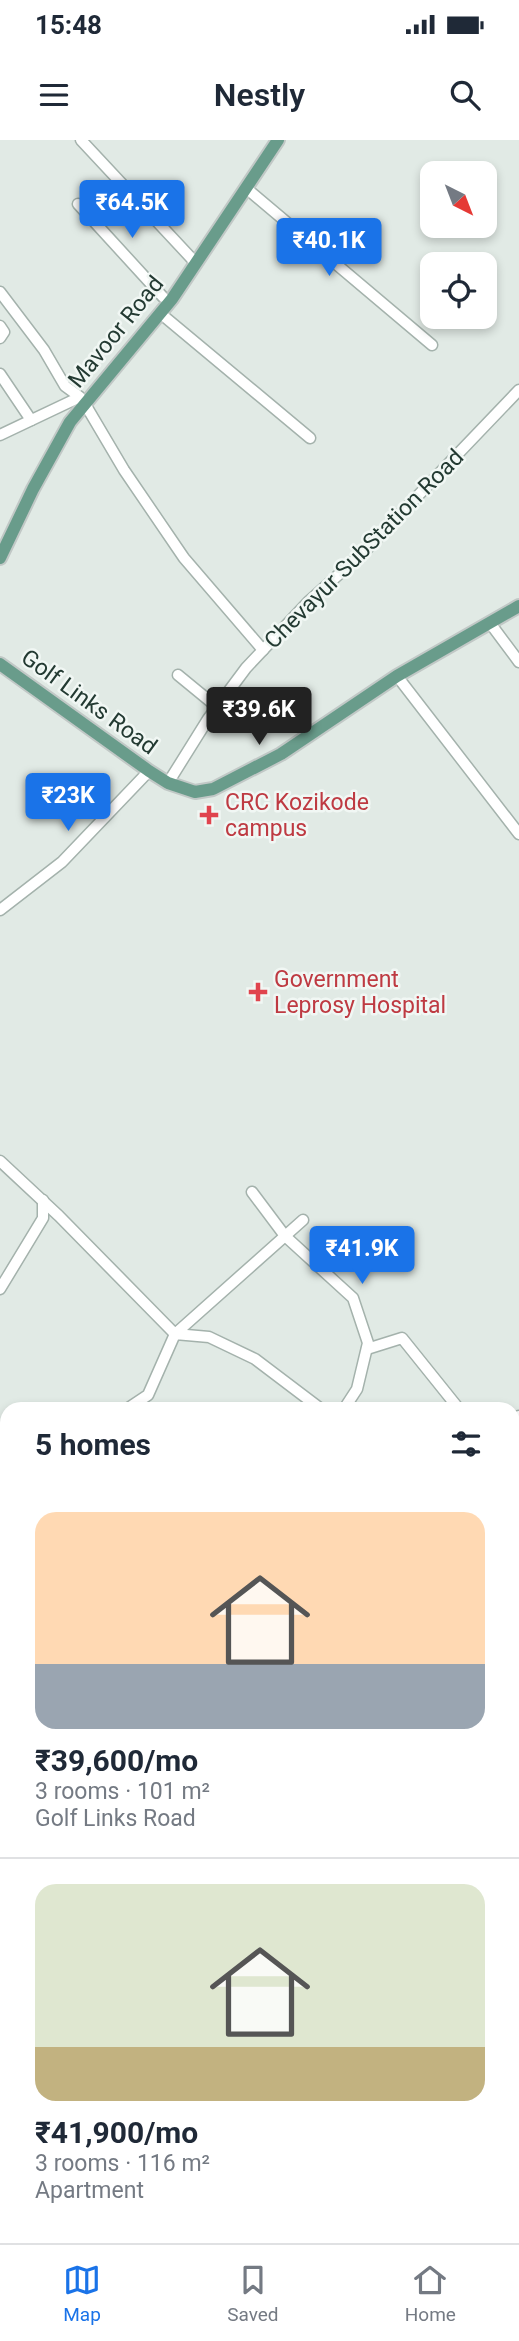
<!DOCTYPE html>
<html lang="en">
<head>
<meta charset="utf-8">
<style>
	body { margin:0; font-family:Roboto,sans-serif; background:#f2f2f3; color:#1f2937; height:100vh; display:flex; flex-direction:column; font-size:26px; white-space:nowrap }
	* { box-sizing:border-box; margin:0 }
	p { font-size:23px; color:#747a83 }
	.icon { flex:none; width:38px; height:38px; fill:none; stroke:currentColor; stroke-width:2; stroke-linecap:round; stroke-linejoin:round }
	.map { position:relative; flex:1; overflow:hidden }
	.sheet { position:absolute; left:0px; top:1262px; width:520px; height:842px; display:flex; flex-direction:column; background:#fff; border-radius:21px 21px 0 0; box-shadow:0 4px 10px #0003 }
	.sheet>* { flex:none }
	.needle { width:46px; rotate:138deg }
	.tools { position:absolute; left:420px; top:21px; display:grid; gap:14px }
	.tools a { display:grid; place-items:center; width:77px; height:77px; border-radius:14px; background:#fff; box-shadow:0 4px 10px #0003; font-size:35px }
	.price { position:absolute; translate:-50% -60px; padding:0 16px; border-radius:7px; background:#1a73e8; color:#fff; font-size:23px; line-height:46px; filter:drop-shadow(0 2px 4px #0008) }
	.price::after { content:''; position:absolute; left:50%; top:42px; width:21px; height:16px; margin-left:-10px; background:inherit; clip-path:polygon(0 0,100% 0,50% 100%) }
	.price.active { background:#222; color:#fff }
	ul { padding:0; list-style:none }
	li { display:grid; align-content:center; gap:14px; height:371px; padding:0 35px }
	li+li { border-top:2px solid #e0e1e3 }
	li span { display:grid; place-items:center; height:217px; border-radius:21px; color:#555 }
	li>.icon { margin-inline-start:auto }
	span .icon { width:126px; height:126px; fill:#fffc; stroke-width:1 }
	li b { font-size:30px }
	h2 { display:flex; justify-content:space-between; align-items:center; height:84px; padding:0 35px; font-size:30px }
	.status { display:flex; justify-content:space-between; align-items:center; height:49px; padding:0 35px; background:#fff; direction:ltr }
	.status svg { height:19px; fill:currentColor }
	header { display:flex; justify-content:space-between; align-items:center; height:91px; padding:0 35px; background:#fff; font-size:32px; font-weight:600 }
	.dock { display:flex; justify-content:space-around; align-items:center; height:98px; border-top:2px solid #e0e1e3; background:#fff; font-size:19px; color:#747a83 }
	.dock a { display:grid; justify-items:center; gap:4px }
	.dock .active { color:#1a73e8 }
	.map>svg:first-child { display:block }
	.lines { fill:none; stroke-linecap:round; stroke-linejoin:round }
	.minor-casing { stroke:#a4b2ac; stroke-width:13 }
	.major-casing { stroke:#c1c8c6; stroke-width:16 }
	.minor { stroke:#fff; stroke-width:10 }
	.major { stroke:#699c8b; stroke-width:12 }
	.health-dot { fill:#e0444e; stroke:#f1f7f4; stroke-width:2.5 }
	.labels { text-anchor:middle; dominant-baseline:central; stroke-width:5; stroke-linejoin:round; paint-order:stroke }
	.street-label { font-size:23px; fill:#233a32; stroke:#f1f7f4 }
	.health-label { font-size:23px; fill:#be3a42; stroke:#f1f7f4; text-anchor:start }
</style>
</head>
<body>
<div class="status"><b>15:48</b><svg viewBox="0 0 49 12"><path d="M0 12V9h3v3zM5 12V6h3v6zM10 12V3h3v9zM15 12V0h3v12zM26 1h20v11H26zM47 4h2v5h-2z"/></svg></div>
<header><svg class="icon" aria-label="menu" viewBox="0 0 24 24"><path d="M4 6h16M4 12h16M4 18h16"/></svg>Nestly<svg class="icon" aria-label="search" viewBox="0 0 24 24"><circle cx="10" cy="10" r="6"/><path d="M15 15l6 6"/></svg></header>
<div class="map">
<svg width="519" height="2103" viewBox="0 0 519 2103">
	<rect width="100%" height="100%" fill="#e1eae5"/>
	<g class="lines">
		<g class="minor-casing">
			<g id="minor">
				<polyline points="81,0 192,119"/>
				<polyline points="246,48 432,205"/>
				<polyline points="78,64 163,157"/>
				<polyline points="0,152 44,210 65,246 80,257 0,295"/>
				<polyline points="160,173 310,298"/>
				<polyline points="0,186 4,192 0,198"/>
				<polyline points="0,234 31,280"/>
				<polyline points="85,264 124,330 184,418 263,510"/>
				<polyline points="490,483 519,522"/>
				<polyline points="178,535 217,567"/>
				<polyline points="397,536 519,694"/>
				<polyline points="168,643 208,579 246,528 309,461 365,411 519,250"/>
				<polyline points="0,770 62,722 149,631"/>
				<polyline points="0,1021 59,1076 175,1194 303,1080"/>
				<polyline points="252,1052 285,1096 353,1158 368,1203 357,1249 344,1269"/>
				<polyline points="0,1149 43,1078 43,1060"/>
				<polyline points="367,1209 402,1198 459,1269"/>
				<polyline points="127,1269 148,1255 175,1194 209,1197 255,1219 321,1269"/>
				<polyline points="513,1280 519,1276"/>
				<polyline points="0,1408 7,1409"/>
				<polyline points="513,1491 519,1493"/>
				<polyline points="0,1685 7,1689"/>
				<polyline points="0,1712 7,1705"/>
				<polyline points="519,1723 514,1729 519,1734"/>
				<polyline points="0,1733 7,1741"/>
				<polyline points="0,1787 7,1779"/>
				<polyline points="513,1800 519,1808"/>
				<polyline points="0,1857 7,1820"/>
				<polyline points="0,1866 0,1888"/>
				<polyline points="513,1949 519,1943"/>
				<polyline points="0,1965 7,1968"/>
				<polyline points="169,2096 180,2103"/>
				<polyline points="466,2096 473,2103"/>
				<polyline points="47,2103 48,2096"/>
				<polyline points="102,2103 105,2096"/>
				<polyline points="239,2103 245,2096"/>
			</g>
		</g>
		<g class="major-casing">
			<g id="major">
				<polyline points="0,418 33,349 70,282 172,159 278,0"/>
				<polyline points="0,524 149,631 168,643 195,652 213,649 281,614 397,536 519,466"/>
			</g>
		</g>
		<use href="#minor" class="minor"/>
		<use href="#major" class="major"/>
	</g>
	<g class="health-dot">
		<path d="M205.5 664.5h7v7h7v7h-7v7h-7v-7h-7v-7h7z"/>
		<path d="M254.5 841.5h7v7h7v7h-7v7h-7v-7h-7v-7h7z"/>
	</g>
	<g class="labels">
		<g class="street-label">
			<text transform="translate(116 192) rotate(-51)">Mavoor Road</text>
			<text transform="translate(364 409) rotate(-45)">Chevayur SubStation Road</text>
			<text transform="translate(89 562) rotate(36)">Golf Links Road</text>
		</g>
		<g class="health-label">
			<text x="225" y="662">CRC Kozikode<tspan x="225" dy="26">campus</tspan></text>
			<text x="274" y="839">Government<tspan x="274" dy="26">Leprosy Hospital</tspan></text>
		</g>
	</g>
</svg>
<div class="tools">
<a><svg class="needle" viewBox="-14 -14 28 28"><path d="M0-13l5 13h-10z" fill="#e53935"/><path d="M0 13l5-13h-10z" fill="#747a83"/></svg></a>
<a><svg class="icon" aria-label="locate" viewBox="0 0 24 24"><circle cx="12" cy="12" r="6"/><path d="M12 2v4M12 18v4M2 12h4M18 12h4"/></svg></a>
</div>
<b class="price" style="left:132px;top:100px">₹64.5K</b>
<b class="price" style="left:329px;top:138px">₹40.1K</b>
<b class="price active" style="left:259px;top:607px">₹39.6K</b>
<b class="price" style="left:68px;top:693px">₹23K</b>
<b class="price" style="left:362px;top:1146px">₹41.9K</b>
<section class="sheet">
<h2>5 homes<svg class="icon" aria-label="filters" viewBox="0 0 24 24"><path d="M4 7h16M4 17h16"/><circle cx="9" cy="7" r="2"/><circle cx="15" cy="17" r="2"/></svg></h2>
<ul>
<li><span style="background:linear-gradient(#ffd9b3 70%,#9aa5b1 0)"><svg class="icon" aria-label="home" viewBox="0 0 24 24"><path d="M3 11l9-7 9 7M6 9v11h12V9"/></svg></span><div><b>₹39,600/mo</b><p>3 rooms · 101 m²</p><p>Golf Links Road</p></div></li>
<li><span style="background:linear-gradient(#dfe7d0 75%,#c2b280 0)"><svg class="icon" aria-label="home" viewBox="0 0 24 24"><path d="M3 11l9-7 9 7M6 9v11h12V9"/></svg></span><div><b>₹41,900/mo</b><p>3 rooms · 116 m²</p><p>Apartment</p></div></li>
</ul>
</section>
</div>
<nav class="dock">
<a class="active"><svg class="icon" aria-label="map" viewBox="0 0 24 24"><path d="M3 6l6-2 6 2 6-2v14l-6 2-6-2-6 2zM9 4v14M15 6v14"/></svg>Map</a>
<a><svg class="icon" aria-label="saved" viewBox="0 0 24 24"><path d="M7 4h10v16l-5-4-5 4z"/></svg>Saved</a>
<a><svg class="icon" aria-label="home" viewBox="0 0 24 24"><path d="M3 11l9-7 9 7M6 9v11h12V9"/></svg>Home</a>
</nav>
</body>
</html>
